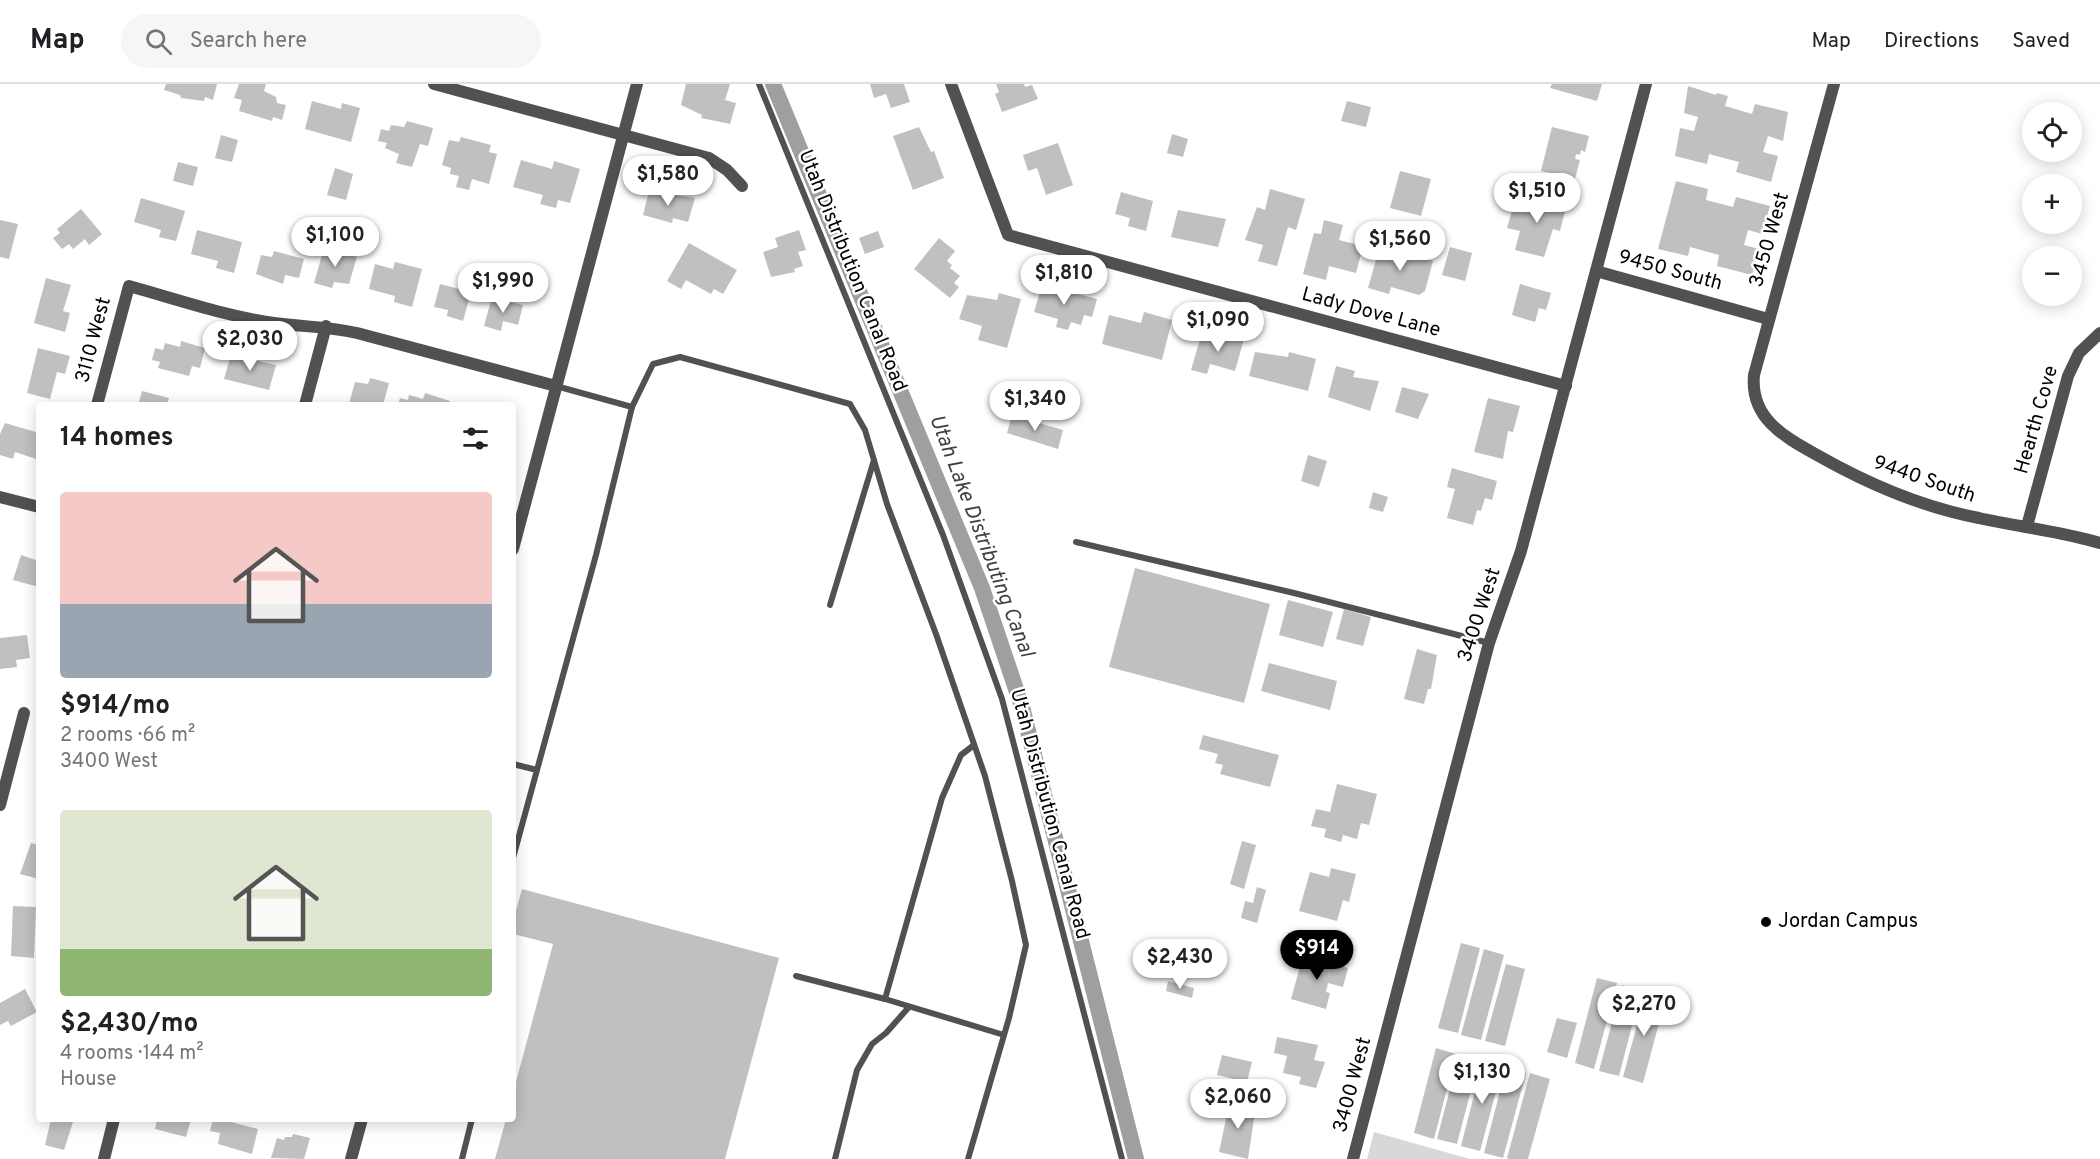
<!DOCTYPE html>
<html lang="en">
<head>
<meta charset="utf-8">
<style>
	body { margin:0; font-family:Overpass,sans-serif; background:#f6f6f6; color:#202124; height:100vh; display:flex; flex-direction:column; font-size:22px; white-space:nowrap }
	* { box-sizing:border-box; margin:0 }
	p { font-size:20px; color:#757577 }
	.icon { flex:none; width:33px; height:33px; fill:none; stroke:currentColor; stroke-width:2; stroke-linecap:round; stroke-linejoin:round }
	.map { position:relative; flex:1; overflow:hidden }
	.drawer { position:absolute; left:36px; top:318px; width:480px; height:720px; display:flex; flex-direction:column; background:#fff; border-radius:6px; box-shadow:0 3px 15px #0003 }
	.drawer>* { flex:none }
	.buttons { position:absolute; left:2022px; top:18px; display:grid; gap:12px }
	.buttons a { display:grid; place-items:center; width:60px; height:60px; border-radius:50%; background:#fff; box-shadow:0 3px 15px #0003; font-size:30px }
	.price { position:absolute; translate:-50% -51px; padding:0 14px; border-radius:21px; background:#fff; color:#222; font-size:20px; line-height:39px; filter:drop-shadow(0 2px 3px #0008) }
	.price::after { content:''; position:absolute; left:50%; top:36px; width:18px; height:14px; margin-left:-9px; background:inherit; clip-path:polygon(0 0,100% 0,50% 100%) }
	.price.selected { background:#000; color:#fff }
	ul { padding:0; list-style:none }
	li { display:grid; align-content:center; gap:12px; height:318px; padding:0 24px }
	li span { display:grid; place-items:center; height:186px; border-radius:6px; color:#555 }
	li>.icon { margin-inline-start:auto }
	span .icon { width:108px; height:108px; fill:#fffc; stroke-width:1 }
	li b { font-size:26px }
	h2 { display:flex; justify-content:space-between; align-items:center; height:72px; padding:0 24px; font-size:26px }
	header { display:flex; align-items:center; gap:36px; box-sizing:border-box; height:84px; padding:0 30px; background:#fff; border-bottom:2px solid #e0e0e0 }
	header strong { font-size:28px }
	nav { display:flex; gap:33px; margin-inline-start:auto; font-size:21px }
	.search { width:420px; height:54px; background:#f6f6f6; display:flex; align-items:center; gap:15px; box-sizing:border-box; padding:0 21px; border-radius:33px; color:#757577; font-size:22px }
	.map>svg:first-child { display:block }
	.green { fill:#d8d8d8 }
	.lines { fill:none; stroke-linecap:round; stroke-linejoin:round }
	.canal { stroke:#9f9f9f; stroke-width:16 }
	.building { fill:#c0c0c0 }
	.service { stroke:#515151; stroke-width:6 }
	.minor { stroke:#515151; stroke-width:12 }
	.tertiary { stroke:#515151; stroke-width:12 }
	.poi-dot { fill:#000; stroke:#fff; stroke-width:2 }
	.labels { text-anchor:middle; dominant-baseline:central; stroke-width:5; stroke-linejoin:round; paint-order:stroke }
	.street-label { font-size:20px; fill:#000; stroke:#fff }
	.poi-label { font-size:20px; fill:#000; stroke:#fff; text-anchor:start }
	.water-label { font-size:21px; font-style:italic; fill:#404040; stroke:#fff }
</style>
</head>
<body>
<header>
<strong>Map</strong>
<div class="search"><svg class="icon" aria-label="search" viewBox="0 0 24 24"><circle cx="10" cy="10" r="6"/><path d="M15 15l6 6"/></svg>Search here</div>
<nav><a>Map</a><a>Directions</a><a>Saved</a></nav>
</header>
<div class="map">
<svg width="2100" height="1075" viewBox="0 0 2100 1075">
	<rect width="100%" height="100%" fill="#fff"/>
	<polygon class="green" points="1374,1048 1470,1075 1367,1075"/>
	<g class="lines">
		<polyline class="canal" points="773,0 982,504 1022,623 1136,1075"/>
	</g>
	<g class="building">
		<polygon points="166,0 217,0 213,16 205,13 204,17 181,14 180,11 164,6"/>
		<polygon points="239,0 266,0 264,7 276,13 277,19 286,21 282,36 273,33 272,37 239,27 242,16 234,14"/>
		<polygon points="686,0 730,0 725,16 736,19 730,40 701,34 702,31 681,21"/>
		<polygon points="870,0 904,0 910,18 891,24 886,10 874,14"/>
		<polygon points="996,0 1024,0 1025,3 1032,1 1038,15 1002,28 995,10 999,8"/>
		<polygon points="1552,0 1602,0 1597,17 1550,4"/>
		<polygon points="1688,2 1716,11 1717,9 1728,12 1725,22 1752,30 1755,20 1788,28 1783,57 1768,52 1763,68 1778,72 1771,98 1736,88 1739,78 1709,70 1707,80 1675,72 1680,44 1694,47 1698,33 1684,29"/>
		<polygon points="312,17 341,25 342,19 360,24 351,58 305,45"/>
		<polygon points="1347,17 1371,23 1366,43 1341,37"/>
		<polygon points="407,37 433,44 428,62 420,60 412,83 396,79 399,70 385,64 387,59 378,57 381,45 389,47 391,41 404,43"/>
		<polygon points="919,43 931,68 934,67 944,94 913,106 893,52"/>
		<polygon points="1552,43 1589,52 1585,68 1581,66 1580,71 1576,70 1575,75 1580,76 1575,95 1541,87"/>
		<polygon points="1172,50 1188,55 1183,73 1167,69"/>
		<polygon points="221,51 238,56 232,78 215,74"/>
		<polygon points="461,53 491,61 489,68 497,70 489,100 472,95 469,106 456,103 459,92 450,90 451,84 442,81 449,56 459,58"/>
		<polygon points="1058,59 1073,101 1046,111 1037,84 1028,87 1023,71"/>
		<polygon points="521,76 552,85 554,77 580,85 570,119 558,116 556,124 540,120 543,111 513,103"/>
		<polygon points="178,78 198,83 193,102 173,97"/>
		<polygon points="335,84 353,90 346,116 327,111"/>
		<polygon points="1400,87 1431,95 1421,132 1390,124"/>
		<polygon points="1676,97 1708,105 1706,116 1733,123 1736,113 1770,122 1762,150 1748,146 1744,161 1759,165 1752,191 1717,182 1719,171 1690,163 1688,172 1658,165"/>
		<polygon points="1270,105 1305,115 1296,146 1288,143 1277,182 1258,177 1263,161 1245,156 1257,123 1265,126"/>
		<polygon points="649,107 695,114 688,138 673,134 672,139 643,131"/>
		<polygon points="1121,108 1153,117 1146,147 1128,142 1130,134 1115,130"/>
		<polygon points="1529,110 1567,119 1560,147 1553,145 1544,173 1515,166 1520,147 1507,144 1513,123 1525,126"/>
		<polygon points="141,114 185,127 176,157 159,153 161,146 134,138"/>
		<polygon points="81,125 102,150 89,161 85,155 73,165 69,160 62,165 53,154 60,149 57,145"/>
		<polygon points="1178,126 1226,135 1218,163 1171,153"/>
		<polygon points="0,136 18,140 9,175 0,173"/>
		<polygon points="1324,136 1343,141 1339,156 1363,162 1356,189 1329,182 1326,196 1303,190 1314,149 1321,150"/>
		<polygon points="197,146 242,158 234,189 216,184 218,177 191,170"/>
		<polygon points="799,146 806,166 798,168 803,182 794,185 795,188 771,193 763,168 778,163 775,154"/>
		<polygon points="878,147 884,163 865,170 859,154"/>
		<polygon points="939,154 955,167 947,177 952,181 950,184 960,192 954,199 959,203 950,214 914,185"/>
		<polygon points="689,159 737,186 723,210 714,205 711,210 686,196 681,205 667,197"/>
		<polygon points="1380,162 1433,177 1425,207 1419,211 1391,203 1389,210 1368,204"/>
		<polygon points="1450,163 1472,169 1465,197 1442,191"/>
		<polygon points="324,164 357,173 349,200 334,198 332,204 314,199"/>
		<polygon points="274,167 304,175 299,194 285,191 283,200 256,190 261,171 272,173"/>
		<polygon points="395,178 422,185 412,223 394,218 395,212 369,205 375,180 393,185"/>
		<polygon points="46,194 71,201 63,227 70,229 65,248 34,239"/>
		<polygon points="440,200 471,208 463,237 447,232 448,226 434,223"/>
		<polygon points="1520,200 1551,209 1546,226 1539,224 1535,238 1512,231"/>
		<polygon points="1042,201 1097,215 1092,233 1084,231 1081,241 1071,238 1068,246 1056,243 1058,235 1034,228"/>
		<polygon points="999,209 1021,215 1007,264 978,256 982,242 959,235 967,211 997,216"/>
		<polygon points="492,213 523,221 518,241 503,237 501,247 484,242"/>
		<polygon points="1144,228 1172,236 1162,276 1102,260 1109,231 1141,239"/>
		<polygon points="1216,248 1244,255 1235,287 1210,280 1207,290 1191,286 1201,252 1215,254"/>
		<polygon points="181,257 205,264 200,284 192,282 189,292 158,284 160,278 152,276 155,264 163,266 165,259 180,263"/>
		<polygon points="38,264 70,272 65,290 57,288 50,315 27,309"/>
		<polygon points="1255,268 1288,273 1289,268 1316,275 1308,307 1249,292"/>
		<polygon points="231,271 276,281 269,306 224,295"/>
		<polygon points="1336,282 1355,287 1353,293 1379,297 1370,327 1328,313"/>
		<polygon points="370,294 389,299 383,321 349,320 355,298 368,300"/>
		<polygon points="1402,303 1429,310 1418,335 1395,328"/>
		<polygon points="142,307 169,314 167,321 138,321"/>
		<polygon points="425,309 450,317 449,321 398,321 400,314 408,316 409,311 423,315"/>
		<polygon points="1488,314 1520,322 1513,348 1508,347 1503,375 1474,368"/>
		<polygon points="1012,331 1063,346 1058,365 1007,349"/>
		<polygon points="5,339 39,349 39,376 15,368 13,375 0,371 0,350"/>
		<polygon points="1308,371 1327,377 1319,403 1301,397"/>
		<polygon points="1452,384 1497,397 1492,416 1485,414 1481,427 1477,426 1473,441 1447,434 1455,405 1447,403"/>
		<polygon points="1373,408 1388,413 1383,428 1369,424"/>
		<polygon points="21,471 39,477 39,503 13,496"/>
		<polygon points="1135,484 1270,520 1244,619 1109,583"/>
		<polygon points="1288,516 1333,528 1323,563 1279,551"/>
		<polygon points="1344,525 1371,533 1363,562 1336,555"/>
		<polygon points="27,551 30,574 16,576 17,583 0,585 0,554"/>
		<polygon points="1417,565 1437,571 1431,605 1428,605 1424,620 1404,615"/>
		<polygon points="1269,579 1337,597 1330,626 1261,607"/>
		<polygon points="1203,651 1279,671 1270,703 1220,690 1223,681 1215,679 1218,670 1199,665"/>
		<polygon points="1337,700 1377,710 1369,741 1361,739 1357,755 1343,751 1341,758 1324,753 1326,745 1311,742 1316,725 1330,728"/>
		<polygon points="1242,757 1256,761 1244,805 1230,800"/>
		<polygon points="31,759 39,761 39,795 20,790"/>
		<polygon points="1331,784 1356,790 1349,818 1343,816 1337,837 1299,827 1310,788 1329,793"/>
		<polygon points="1257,803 1266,806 1257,839 1241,834 1245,817 1253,819"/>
		<polygon points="522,805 779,874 725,1075 495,1075 506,1035 513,1035 513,1009 553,860 513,850 513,837"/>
		<polygon points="13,822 36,823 34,874 11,872"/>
		<polygon points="1461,859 1480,864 1458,949 1438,944"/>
		<polygon points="1484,865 1504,871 1481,956 1461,951"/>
		<polygon points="1303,872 1348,884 1343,903 1328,899 1326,908 1330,909 1326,925 1291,915"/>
		<polygon points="1506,880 1525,885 1505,962 1485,957"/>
		<polygon points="1597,894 1617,899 1594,985 1575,979"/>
		<polygon points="1168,897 1194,904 1192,914 1166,907"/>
		<polygon points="1622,901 1641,907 1619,992 1599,987"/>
		<polygon points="25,905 37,928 11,942 8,937 0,941 0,919"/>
		<polygon points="1646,908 1666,913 1643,999 1623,993"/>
		<polygon points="1557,934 1577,939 1567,974 1547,968"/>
		<polygon points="1277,953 1318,961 1314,976 1325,978 1316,1004 1299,1000 1301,993 1283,989 1287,972 1274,969"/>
		<polygon points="1436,964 1456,970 1434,1055 1414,1049"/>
		<polygon points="1459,970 1479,975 1457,1060 1437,1055"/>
		<polygon points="1222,971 1252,978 1247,998 1217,991"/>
		<polygon points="1483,976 1503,982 1480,1067 1461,1062"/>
		<polygon points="1506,984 1526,989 1503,1074 1484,1069"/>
		<polygon points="1530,989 1550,995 1528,1075 1509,1075 1507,1074"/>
		<polygon points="1230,1016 1256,1021 1248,1075 1219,1068"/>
		<polygon points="51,1035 74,1035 64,1066 45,1061"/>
		<polygon points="157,1035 191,1035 186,1053 155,1045"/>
		<polygon points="213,1035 232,1035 231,1038 258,1045 252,1070 218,1060 220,1049 210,1047"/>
		<polygon points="293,1050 310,1054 304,1075 271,1074 277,1054 284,1056 285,1053 292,1053"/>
	</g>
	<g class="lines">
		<g class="service">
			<polyline points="759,0 943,451 1002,615 1122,1075"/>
			<polyline points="556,302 632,323"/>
			<polyline points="1076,458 1294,509 1489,559"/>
			<polyline points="830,521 874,376"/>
			<polyline points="513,680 537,686 513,774"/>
			<polyline points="537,686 596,471 632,323 653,280 680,273 850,320 865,346 887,420 936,550 985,692 1012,797 1026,861 1009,934 968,1075"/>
			<polyline points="796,892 885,915 1004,951"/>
			<polyline points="885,915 942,714 961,671 974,661"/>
			<polyline points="462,1075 472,1035"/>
			<polyline points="835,1075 857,986 872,960 886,949 909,923"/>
		</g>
		<g class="minor">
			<polyline points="434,0 709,74 727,86 742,102"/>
			<polyline points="951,0 1008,151 1566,302"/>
			<path d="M1834,0L1754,291C1750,334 1783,352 1817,371C1868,400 1921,423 1979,434C2019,443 2060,447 2100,459"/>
			<polyline points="1596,187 1768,235"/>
			<path d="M97,321L129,202C176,215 225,232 274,239C303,243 326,242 357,249L556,302"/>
			<polyline points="305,321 326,242"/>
			<polyline points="0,413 39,423"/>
			<polyline points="2027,442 2068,292 2079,269 2100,249"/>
			<polyline points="0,721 24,629"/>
			<polyline points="104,1075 114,1035"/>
			<polyline points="1353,1075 1489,559 1521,467 1646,0"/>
		</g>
		<g class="tertiary">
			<polyline points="513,465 637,0"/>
			<polyline points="351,1075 362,1035"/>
		</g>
	</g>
	<circle class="poi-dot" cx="1766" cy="838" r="6"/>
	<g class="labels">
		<g class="street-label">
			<text transform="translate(1770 156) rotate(-74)">3450 West</text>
			<text transform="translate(852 187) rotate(68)">Utah Distribution Canal Road</text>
			<text transform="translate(1670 187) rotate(15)">9450 South</text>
			<text transform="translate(1371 229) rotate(15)">Lady Dove Lane</text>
			<text transform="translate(94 256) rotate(-75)">3110 West</text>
			<text transform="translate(2037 336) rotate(-74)">Hearth Cove</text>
			<text transform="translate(1924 396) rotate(19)">9440 South</text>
			<text transform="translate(1480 531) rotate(-72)">3400 West</text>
			<text transform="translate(1049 730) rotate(75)">Utah Distribution Canal Road</text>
			<text transform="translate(1353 1001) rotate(-75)">3400 West</text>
		</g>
		<g class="poi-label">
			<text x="1778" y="838">Jordan Campus</text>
		</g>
		<g class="water-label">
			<text transform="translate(981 452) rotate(69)">Utah Lake Distributing Canal</text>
		</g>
	</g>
</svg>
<div class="buttons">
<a><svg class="icon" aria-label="locate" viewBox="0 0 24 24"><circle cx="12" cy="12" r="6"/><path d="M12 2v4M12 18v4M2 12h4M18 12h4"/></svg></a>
<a>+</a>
<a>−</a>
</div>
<b class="price" style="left:668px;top:123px">$1,580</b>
<b class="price" style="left:1537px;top:140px">$1,510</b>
<b class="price" style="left:335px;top:184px">$1,100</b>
<b class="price" style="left:1400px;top:188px">$1,560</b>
<b class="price" style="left:1064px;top:222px">$1,810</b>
<b class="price" style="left:503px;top:230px">$1,990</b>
<b class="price" style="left:1218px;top:269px">$1,090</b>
<b class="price" style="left:250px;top:288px">$2,030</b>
<b class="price" style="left:1035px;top:348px">$1,340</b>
<b class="price selected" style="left:1317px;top:897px">$914</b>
<b class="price" style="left:1180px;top:906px">$2,430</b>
<b class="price" style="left:1644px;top:953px">$2,270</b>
<b class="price" style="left:1482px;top:1021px">$1,130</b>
<b class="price" style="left:1238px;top:1046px">$2,060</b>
<section class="drawer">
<h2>14 homes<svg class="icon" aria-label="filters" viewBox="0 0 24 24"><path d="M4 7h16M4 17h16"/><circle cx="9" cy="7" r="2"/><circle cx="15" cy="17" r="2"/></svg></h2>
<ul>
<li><span style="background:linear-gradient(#f6c9c9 60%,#9aa5b1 0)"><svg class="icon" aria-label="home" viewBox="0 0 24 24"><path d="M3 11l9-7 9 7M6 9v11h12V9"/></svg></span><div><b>$914/mo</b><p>2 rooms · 66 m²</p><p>3400 West</p></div></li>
<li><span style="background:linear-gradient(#dfe7d0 75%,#8fb573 0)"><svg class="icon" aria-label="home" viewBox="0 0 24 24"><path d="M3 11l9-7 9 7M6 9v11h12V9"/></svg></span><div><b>$2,430/mo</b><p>4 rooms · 144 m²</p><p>House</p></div></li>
</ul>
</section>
</div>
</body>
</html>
